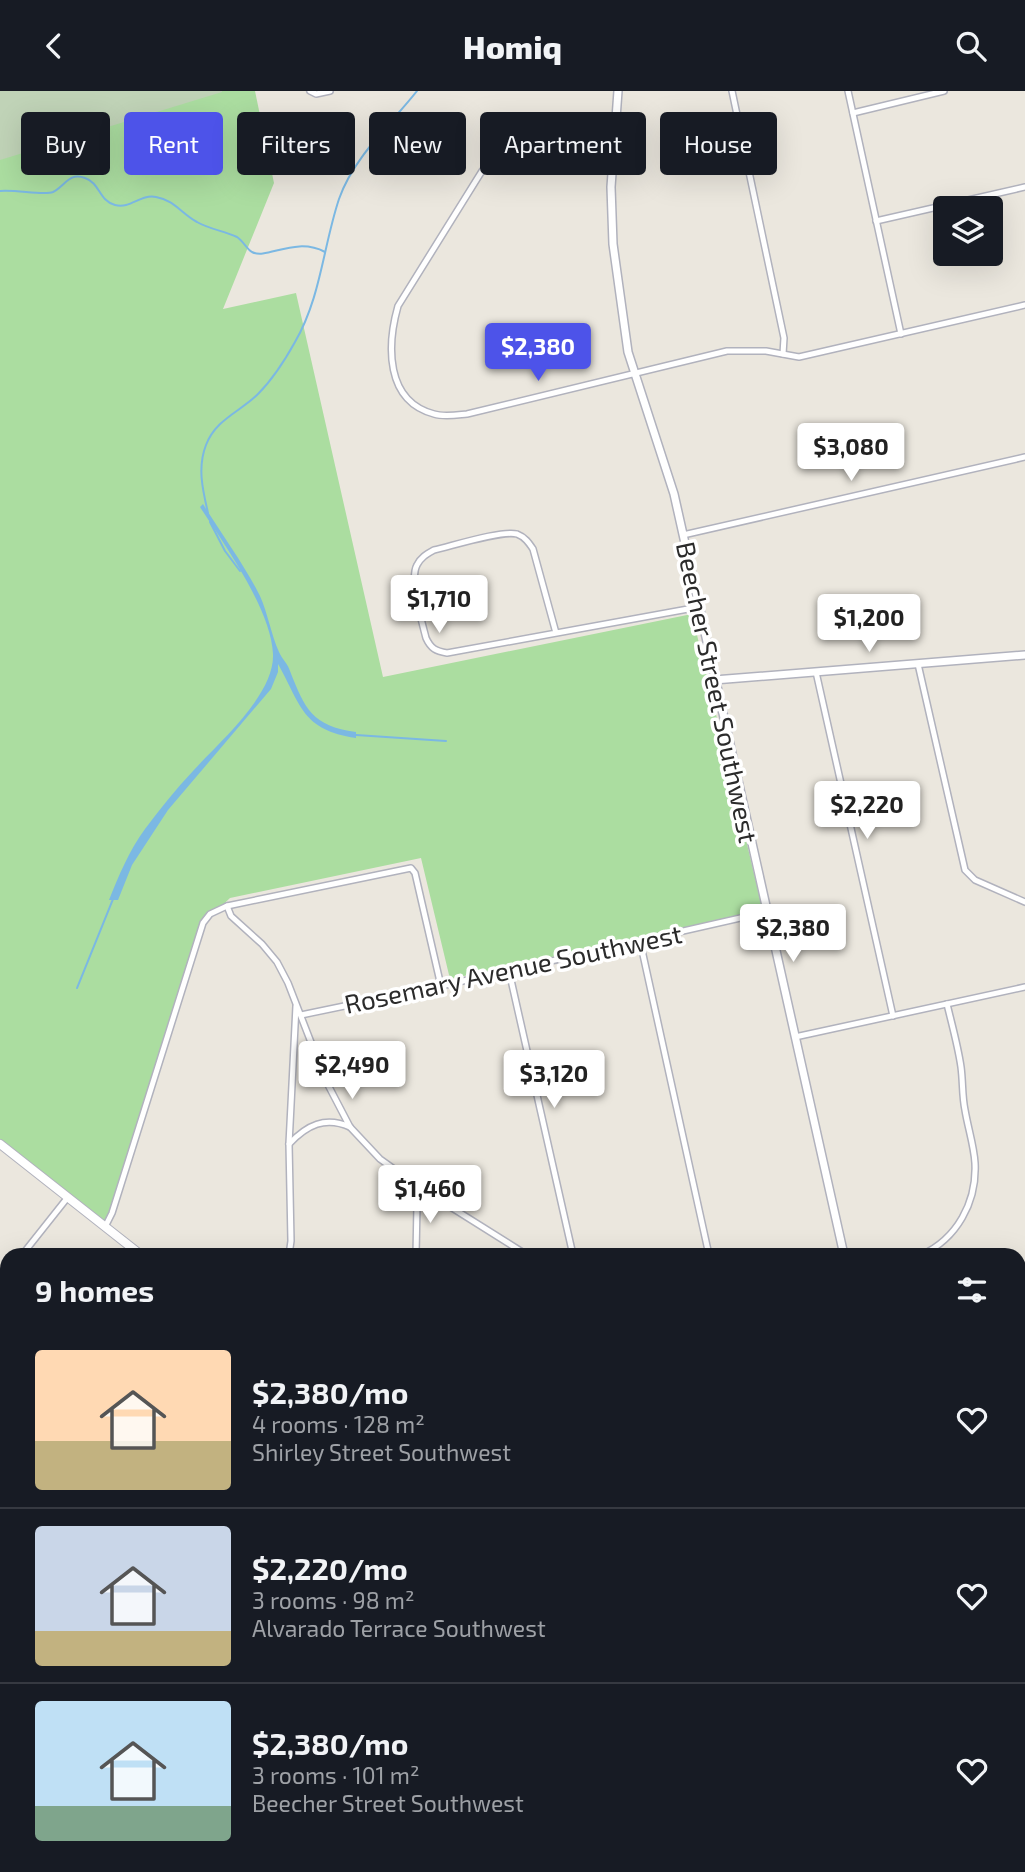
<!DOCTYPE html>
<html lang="en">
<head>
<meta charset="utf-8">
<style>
	body { margin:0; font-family:"Exo 2",sans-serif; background:#242831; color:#f1f3f6; height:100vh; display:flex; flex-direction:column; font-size:26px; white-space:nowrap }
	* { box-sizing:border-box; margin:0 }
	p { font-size:23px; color:#9ea1a6 }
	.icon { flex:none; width:38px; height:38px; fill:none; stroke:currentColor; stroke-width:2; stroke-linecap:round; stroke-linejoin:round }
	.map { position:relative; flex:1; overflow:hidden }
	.drawer { position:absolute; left:0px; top:1157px; width:1026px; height:625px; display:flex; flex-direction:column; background:#171b24; border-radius:21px 21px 0 0; box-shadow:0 7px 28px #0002 }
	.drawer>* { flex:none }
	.hud { position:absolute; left:21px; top:21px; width:984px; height:63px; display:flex; gap:14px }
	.fabs { position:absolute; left:933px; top:105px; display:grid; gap:14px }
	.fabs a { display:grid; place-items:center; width:70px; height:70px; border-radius:7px; background:#171b24; box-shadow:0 7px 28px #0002; font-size:35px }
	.price { position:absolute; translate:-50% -60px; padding:0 16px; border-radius:7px; background:#fff; color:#222; font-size:23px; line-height:46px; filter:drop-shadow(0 2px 4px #0008) }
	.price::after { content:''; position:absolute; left:50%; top:42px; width:21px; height:16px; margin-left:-10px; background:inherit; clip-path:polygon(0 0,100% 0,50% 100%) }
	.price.on { background:#4d53e9; color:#fff }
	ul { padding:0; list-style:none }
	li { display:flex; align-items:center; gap:21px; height:175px; padding:0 35px }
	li+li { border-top:2px solid #363941 }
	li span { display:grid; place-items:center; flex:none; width:196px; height:140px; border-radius:7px; color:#555 }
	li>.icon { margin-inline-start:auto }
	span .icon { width:84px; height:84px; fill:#fffc; stroke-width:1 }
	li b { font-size:30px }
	h2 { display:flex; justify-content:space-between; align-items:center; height:84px; padding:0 35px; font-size:30px }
	.chip { padding:0 24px; border-radius:7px; background:#171b24; box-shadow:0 7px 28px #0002; font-size:24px; line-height:63px }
	.chip.on { background:#4d53e9; color:#fff }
	header { display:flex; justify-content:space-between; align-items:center; height:91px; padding:0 35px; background:#171b24; font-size:32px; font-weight:800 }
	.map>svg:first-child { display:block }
	.green { fill:#abdda0 }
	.cemetery { fill:#c0d3b7 }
	.water { fill:#7bb8e3 }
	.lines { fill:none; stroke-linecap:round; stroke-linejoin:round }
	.stream { stroke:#7bb8e3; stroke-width:2 }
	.minor-casing { stroke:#b1b2bd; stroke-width:8 }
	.tertiary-casing { stroke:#b1b2bd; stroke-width:10 }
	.secondary-casing { stroke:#b1b2bd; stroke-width:10 }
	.minor { stroke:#fff; stroke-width:5 }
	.tertiary { stroke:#fff; stroke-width:7 }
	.secondary { stroke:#fff; stroke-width:8 }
	.labels { text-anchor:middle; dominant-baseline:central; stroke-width:7; stroke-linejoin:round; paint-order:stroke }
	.street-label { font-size:26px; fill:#2b2b2b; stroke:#fff }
</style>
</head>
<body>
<header><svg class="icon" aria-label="back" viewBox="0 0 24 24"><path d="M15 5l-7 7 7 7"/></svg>Homiq<svg class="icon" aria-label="search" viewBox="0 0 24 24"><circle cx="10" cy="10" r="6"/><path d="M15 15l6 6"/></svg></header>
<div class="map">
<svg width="1025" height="1781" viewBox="0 0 1025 1781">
	<rect width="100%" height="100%" fill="#ebe7de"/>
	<g class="green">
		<polygon points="0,0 255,0 274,92 223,218 296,202 383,586 692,523 763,820 450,888 421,767 230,807 201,835 108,1139 0,1054"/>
		<polygon points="0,1562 7,1566 7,1732 0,1734"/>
		<polygon points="68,1775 175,1775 185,1781 69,1781"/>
	</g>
	<polygon class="cemetery" points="0,0 222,0 222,1 0,69"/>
	<path class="water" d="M203,413C222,444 244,473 260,505C268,523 271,543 279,561C282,568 288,573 290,580C305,618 312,635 356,641V647C302,639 301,614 278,573V581L271,598L168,719L132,774L118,809H109C119,784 129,760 145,738C160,718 176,698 193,680C218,652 275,604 273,563C271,518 224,453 200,416Z"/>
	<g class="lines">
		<g class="stream">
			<path d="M0,100C15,98 44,105 53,101C65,95 69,81 85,87C100,92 99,110 115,114C131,118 140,103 156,106C174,109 182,123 197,131C209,138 224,140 237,146C243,150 247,158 252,161C267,169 295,145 325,161"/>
			<path d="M208,422C203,400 197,377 206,354C216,328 240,321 258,303C273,288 285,269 295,251C321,206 323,156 339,108C353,67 391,33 417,0"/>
			<polyline points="210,431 225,460 240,480"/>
			<polyline points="356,644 446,650"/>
			<polyline points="77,897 113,808"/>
		</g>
		<g class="minor-casing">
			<g id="minor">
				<polyline points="310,0 316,3 330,0"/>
				<polyline points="732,0 784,247 783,263"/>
				<polyline points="848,0 901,243"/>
				<polyline points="853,22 944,0"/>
				<path d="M614,38C562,46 523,43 482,80L398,215C387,254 385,310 434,323C444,326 456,324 467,323L727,260H766L799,266L1025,214"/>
				<polyline points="876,130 1025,96"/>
				<polyline points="683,444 1025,366"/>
				<path d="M556,542L533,458C529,452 525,446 517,443C502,439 452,455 434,459C427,463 421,466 417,474C409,488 422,531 426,547C431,558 436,560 447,562L699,516"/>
				<polyline points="918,573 965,779 975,789 1025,811"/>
				<polyline points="816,581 893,925"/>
				<polyline points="227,815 231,825 262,853 277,871 288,892 326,990 350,1036 380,1068 422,1098 527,1164"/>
				<polyline points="640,850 709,1164"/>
				<polyline points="509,880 573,1164"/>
				<polyline points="301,924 441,895 767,821"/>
				<polyline points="795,946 1025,896"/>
				<path d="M289,1053C307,1034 325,1025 350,1036"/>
				<polyline points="105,1136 112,1122 203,832 210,823 227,815 411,777 415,782 441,895"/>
				<polyline points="22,1164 68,1106"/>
				<polyline points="289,1164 291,1150 289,1053 296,915"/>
				<polyline points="416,1164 417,1114 422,1098"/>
				<path d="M921,1164C957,1148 977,1111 975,1072C974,1055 968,1037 965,1019C962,1005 963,991 961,976C958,955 952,934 947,913"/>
				<polyline points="0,1192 7,1183"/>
				<polyline points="1018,1256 1025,1255"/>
				<polyline points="0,1376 7,1367"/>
				<polyline points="0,1513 7,1519"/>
				<polyline points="1018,1758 1025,1757"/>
				<polyline points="0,1771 7,1770"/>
				<polyline points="643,1774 644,1781"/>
				<polyline points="797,1774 798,1781"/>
				<polyline points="429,1781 460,1774"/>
			</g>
		</g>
		<g class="tertiary-casing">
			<g id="tertiary">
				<polyline points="618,0 611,96 613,153 628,261 674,403 844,1164"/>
				<polyline points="714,589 1025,564"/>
				<polyline points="945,1774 947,1781"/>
			</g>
		</g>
		<g class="secondary-casing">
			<g id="secondary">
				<polyline points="0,1053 141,1164"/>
				<polyline points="1018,1593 1025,1595"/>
			</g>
		</g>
		<use href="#minor" class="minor"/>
		<use href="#tertiary" class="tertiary"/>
		<use href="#secondary" class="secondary"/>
	</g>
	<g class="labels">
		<g class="street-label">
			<text transform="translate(718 601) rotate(78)">Beecher Street Southwest</text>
			<text transform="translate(513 877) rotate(-12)">Rosemary Avenue Southwest</text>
		</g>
	</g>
</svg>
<div class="fabs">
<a><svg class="icon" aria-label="layers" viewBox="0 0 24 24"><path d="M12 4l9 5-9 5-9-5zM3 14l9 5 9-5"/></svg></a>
</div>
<b class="price on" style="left:538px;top:292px">$2,380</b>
<b class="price" style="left:851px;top:392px">$3,080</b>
<b class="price" style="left:439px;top:544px">$1,710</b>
<b class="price" style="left:869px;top:563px">$1,200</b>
<b class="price" style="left:867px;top:750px">$2,220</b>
<b class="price" style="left:793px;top:873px">$2,380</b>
<b class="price" style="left:352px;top:1010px">$2,490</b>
<b class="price" style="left:554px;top:1019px">$3,120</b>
<b class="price" style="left:430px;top:1134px">$1,460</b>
<div class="hud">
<a class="chip">Buy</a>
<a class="chip on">Rent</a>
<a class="chip">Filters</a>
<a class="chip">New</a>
<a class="chip">Apartment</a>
<a class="chip">House</a>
</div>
<section class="drawer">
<h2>9 homes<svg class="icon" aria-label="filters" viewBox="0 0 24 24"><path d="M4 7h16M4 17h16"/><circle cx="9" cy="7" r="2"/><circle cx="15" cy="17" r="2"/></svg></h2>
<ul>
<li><span style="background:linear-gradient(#ffd9b3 65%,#c2b280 0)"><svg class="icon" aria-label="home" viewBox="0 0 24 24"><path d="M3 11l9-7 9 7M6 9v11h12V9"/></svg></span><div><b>$2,380/mo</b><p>4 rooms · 128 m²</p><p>Shirley Street Southwest</p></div><svg class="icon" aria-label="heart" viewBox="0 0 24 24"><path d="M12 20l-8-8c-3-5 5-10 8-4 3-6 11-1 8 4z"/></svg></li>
<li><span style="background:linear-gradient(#c9d6e8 75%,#c2b280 0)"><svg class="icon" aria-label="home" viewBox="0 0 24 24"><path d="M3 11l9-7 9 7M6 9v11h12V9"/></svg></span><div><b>$2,220/mo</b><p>3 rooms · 98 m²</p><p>Alvarado Terrace Southwest</p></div><svg class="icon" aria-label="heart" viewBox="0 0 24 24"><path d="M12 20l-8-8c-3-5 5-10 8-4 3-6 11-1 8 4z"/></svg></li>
<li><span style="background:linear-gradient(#bfe0f5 75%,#7fa58c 0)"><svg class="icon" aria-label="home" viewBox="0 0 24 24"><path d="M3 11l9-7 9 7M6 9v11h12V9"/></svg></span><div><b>$2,380/mo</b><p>3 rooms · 101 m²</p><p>Beecher Street Southwest</p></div><svg class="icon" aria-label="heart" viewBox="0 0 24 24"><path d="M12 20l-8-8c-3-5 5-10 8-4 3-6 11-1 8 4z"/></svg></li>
</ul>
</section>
</div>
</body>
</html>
